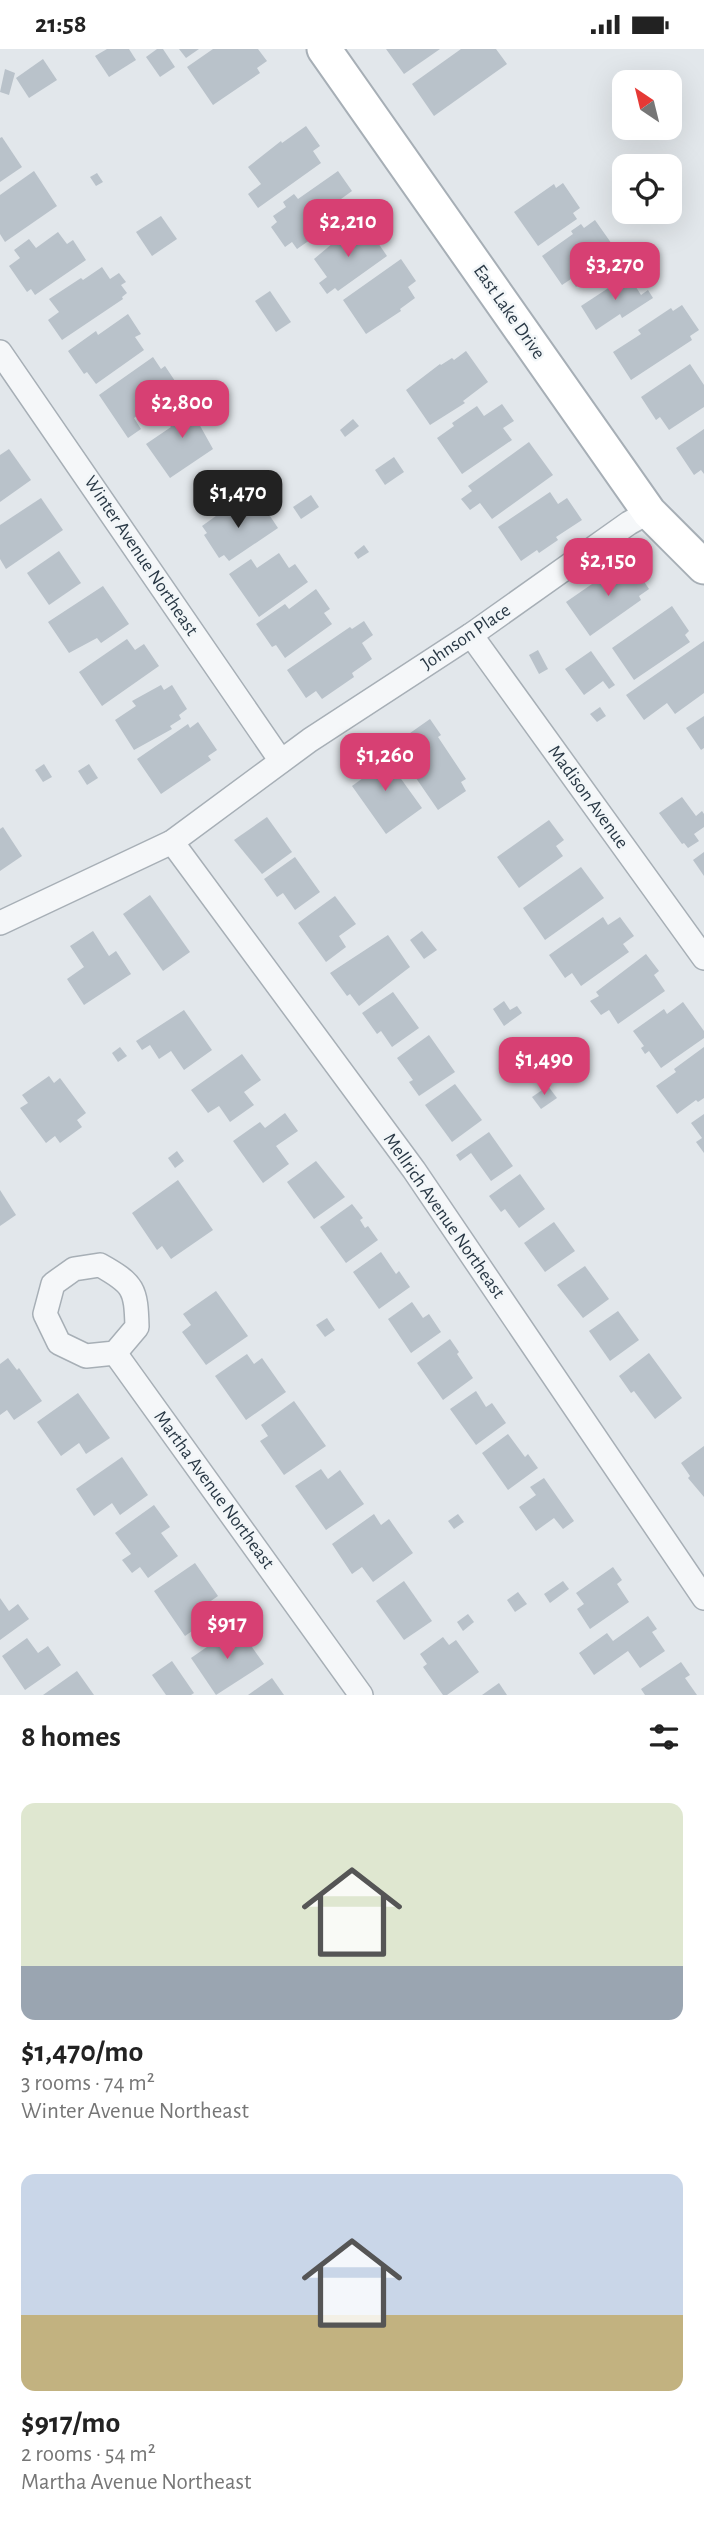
<!DOCTYPE html>
<html lang="en">
<head>
<meta charset="utf-8">
<style>
	body { margin:0; font-family:"Alegreya Sans",sans-serif; background:#f6f6f6; color:#222; height:100vh; display:flex; flex-direction:column; font-size:26px; white-space:nowrap }
	* { box-sizing:border-box; margin:0 }
	p { font-size:23px; color:#767676 }
	.icon { flex:none; width:38px; height:38px; fill:none; stroke:currentColor; stroke-width:2; stroke-linecap:round; stroke-linejoin:round }
	.map { position:relative; height:1646px; overflow:hidden }
	.details { display:flex; flex-direction:column; background:#fff; flex:1 }
	.details>* { flex:none }
	.needle { width:46px; rotate:325deg }
	.tools { position:absolute; left:612px; top:21px; display:grid; gap:14px }
	.tools a { display:grid; place-items:center; width:70px; height:70px; border-radius:14px; background:#fff; box-shadow:0 7px 28px #0002; font-size:35px }
	.price { position:absolute; translate:-50% -60px; padding:0 16px; border-radius:14px; background:#d74073; color:#fff; font-size:23px; line-height:46px; filter:drop-shadow(0 2px 4px #0008) }
	.price::after { content:''; position:absolute; left:50%; top:42px; width:21px; height:16px; margin-left:-10px; background:inherit; clip-path:polygon(0 0,100% 0,50% 100%) }
	.price.selected { background:#222; color:#fff }
	ul { padding:0; list-style:none }
	li { display:grid; align-content:center; gap:14px; height:371px; padding:0 21px }
	li span { display:grid; place-items:center; height:217px; border-radius:14px; color:#555 }
	li>.icon { margin-inline-start:auto }
	span .icon { width:126px; height:126px; fill:#fffc; stroke-width:1 }
	li b { font-size:30px }
	h2 { display:flex; justify-content:space-between; align-items:center; height:84px; padding:0 21px; font-size:30px }
	.status { display:flex; justify-content:space-between; align-items:center; height:49px; padding:0 35px; background:#fff; direction:ltr }
	.status svg { height:19px; fill:currentColor }
	.map>svg:first-child { display:block }
	.building { fill:#b9c2ca }
	.lines { fill:none; stroke-linecap:round; stroke-linejoin:round }
	.street-casing { stroke:#a7afb6; stroke-width:26 }
	.secondary-casing { stroke:#a7afb6; stroke-width:37 }
	.street { stroke:#f5f7f9; stroke-width:23 }
	.secondary { stroke:#fff; stroke-width:33 }
	.labels { text-anchor:middle; dominant-baseline:central; stroke-width:5; stroke-linejoin:round; paint-order:stroke }
	.street-label { font-size:19px; fill:#293845; stroke:#f2f6f8 }
</style>
</head>
<body>
<div class="status"><b>21:58</b><svg viewBox="0 0 49 12"><path d="M0 12V9h3v3zM5 12V6h3v6zM10 12V3h3v9zM15 12V0h3v12zM26 1h20v11H26zM47 4h2v5h-2z"/></svg></div>
<div class="map">
<svg width="704" height="1646" viewBox="0 0 704 1646">
	<rect width="100%" height="100%" fill="#e2e7eb"/>
	<g class="building">
		<polygon points="107,0 129,0 136,11 109,28 95,7"/>
		<polygon points="157,0 163,0 175,18 160,28 146,8"/>
		<polygon points="179,0 199,0 186,9"/>
		<polygon points="213,0 258,0 267,12 257,19 260,24 213,56 187,18"/>
		<polygon points="386,0 440,0 404,25"/>
		<polygon points="461,0 496,0 507,15 434,67 412,35"/>
		<polygon points="43,10 57,31 29,49 16,29"/>
		<polygon points="5,20 15,24 9,46 0,43"/>
		<polygon points="306,77 320,97 313,102 321,114 258,159 248,145 261,135 248,118 281,92 282,94"/>
		<polygon points="2,88 22,118 0,133 0,89"/>
		<polygon points="34,122 57,157 5,193 0,185 0,146"/>
		<polygon points="338,122 352,142 341,150 350,163 297,200 292,193 285,198 271,178 277,173 273,167 286,158 283,153 294,145 298,150"/>
		<polygon points="97,124 103,133 96,137 90,128"/>
		<polygon points="563,134 580,159 573,164 577,170 538,197 514,163 554,135 556,139"/>
		<polygon points="161,167 177,190 152,207 136,183"/>
		<polygon points="595,171 621,208 609,217 611,220 601,227 598,223 576,238 571,230 562,236 542,207 573,185 571,182 581,175 584,179"/>
		<polygon points="360,177 372,194 376,191 387,207 338,242 335,239 327,245 319,234 327,228 314,210 345,184 348,186"/>
		<polygon points="58,183 67,195 73,191 86,211 35,246 31,240 27,243 9,217 20,209 14,201 29,190 36,199"/>
		<polygon points="401,210 416,232 408,238 415,249 400,260 401,262 366,285 343,251"/>
		<polygon points="102,218 110,230 119,224 126,233 121,236 127,244 122,248 123,250 62,291 48,271 59,263 49,250 81,229 83,231"/>
		<polygon points="627,224 641,246 648,241 653,249 622,269 620,265 596,281 581,257 613,236 612,233"/>
		<polygon points="270,242 291,273 276,283 255,252"/>
		<polygon points="682,256 699,281 690,287 692,291 631,331 613,303 641,285 638,281 671,259 673,262"/>
		<polygon points="128,265 141,285 135,288 144,301 96,335 87,323 84,325 68,302 96,282 98,286"/>
		<polygon points="466,302 488,333 463,352 465,354 430,376 406,341 440,315 441,316 452,309 454,311"/>
		<polygon points="153,308 161,320 165,317 179,338 134,369 141,380 128,389 99,346"/>
		<polygon points="690,315 704,336 704,358 669,381 660,368 656,371 641,348"/>
		<polygon points="196,350 207,366 198,373 213,400 170,429 146,395 171,378 166,371"/>
		<polygon points="502,355 514,372 503,379 512,391 462,425 437,389 454,377 452,374 477,357 484,367"/>
		<polygon points="353,370 359,377 345,388 340,381"/>
		<polygon points="704,380 704,425 701,421 694,426 676,399"/>
		<polygon points="529,393 553,426 492,470 480,454 470,461 461,450 472,442 468,437"/>
		<polygon points="9,400 31,431 0,453 0,406"/>
		<polygon points="394,408 404,423 385,436 375,421"/>
		<polygon points="550,443 558,455 567,449 582,471 556,488 558,491 539,504 537,501 521,512 498,478"/>
		<polygon points="311,446 319,458 301,470 293,458"/>
		<polygon points="41,449 63,481 6,520 0,510 0,476"/>
		<polygon points="253,450 262,464 266,461 278,479 229,512 224,506 219,509 204,486 207,484 202,477 227,459 231,465"/>
		<polygon points="364,496 369,503 358,510 354,504"/>
		<polygon points="59,502 81,534 49,556 27,524"/>
		<polygon points="279,504 289,519 295,515 308,533 259,568 229,525 251,510 257,519"/>
		<polygon points="631,513 649,540 639,547 641,551 590,587 566,553 618,517 620,521"/>
		<polygon points="103,537 129,575 101,594 97,589 69,604 48,573"/>
		<polygon points="316,540 330,560 324,564 332,575 285,609 276,596 272,598 256,575 285,555 289,560"/>
		<polygon points="672,557 689,582 685,586 690,593 634,631 612,599"/>
		<polygon points="364,572 373,586 362,594 372,610 352,624 354,628 322,650 316,642 306,649 287,621 350,578 352,580"/>
		<polygon points="127,590 135,601 144,595 159,617 102,657 79,623"/>
		<polygon points="704,592 704,644 675,665 667,654 644,671 626,646"/>
		<polygon points="538,601 548,620 539,625 529,606"/>
		<polygon points="591,602 615,636 609,640 603,632 584,646 565,620"/>
		<polygon points="161,636 164,641 172,636 187,660 179,666 181,670 170,677 172,680 134,701 115,671 136,657 132,652"/>
		<polygon points="600,658 606,667 597,673 590,665"/>
		<polygon points="704,667 704,699 701,701 686,679"/>
		<polygon points="430,670 441,686 438,688 466,730 461,733 466,742 438,761 398,703 408,696 403,689"/>
		<polygon points="198,673 217,701 208,707 211,711 161,745 137,710 188,675 190,679"/>
		<polygon points="381,702 422,759 386,785 352,737 363,729 356,720"/>
		<polygon points="44,715 52,728 43,733 35,721"/>
		<polygon points="89,715 98,729 87,736 78,722"/>
		<polygon points="682,748 696,767 702,762 704,765 704,778 694,785 699,792 688,799 684,794 682,795 659,764"/>
		<polygon points="267,768 292,803 262,825 234,791"/>
		<polygon points="549,771 564,791 556,797 563,807 519,839 497,808"/>
		<polygon points="3,778 22,807 0,822 0,780"/>
		<polygon points="704,803 704,827 693,811"/>
		<polygon points="295,808 320,843 295,861 283,844 277,848 264,830"/>
		<polygon points="581,818 604,849 545,891 523,859"/>
		<polygon points="150,846 190,903 163,922 123,865"/>
		<polygon points="335,847 356,875 339,887 346,898 326,913 298,874"/>
		<polygon points="603,868 608,876 620,868 634,887 623,895 629,903 581,937 572,924 565,929 549,906"/>
		<polygon points="93,882 109,907 116,902 131,925 84,956 67,930 84,918 70,897"/>
		<polygon points="422,882 437,901 424,910 410,891"/>
		<polygon points="388,886 410,918 359,957 350,945 347,947 330,924"/>
		<polygon points="646,905 659,922 654,926 665,942 618,975 609,961 601,966 590,952 599,947 596,943"/>
		<polygon points="393,943 419,979 392,998 381,982 377,985 362,964"/>
		<polygon points="504,952 510,961 517,957 522,964 504,977 493,960"/>
		<polygon points="683,953 704,982 704,989 661,1019 649,1002 645,1005 641,999 644,997 633,982 664,960 667,965"/>
		<polygon points="184,961 212,1001 184,1021 171,1002 159,1010 150,996 142,1001 136,992"/>
		<polygon points="429,986 455,1023 419,1047 409,1033 413,1031 397,1009"/>
		<polygon points="512,995 522,1010 509,1020 499,1005"/>
		<polygon points="120,998 127,1007 118,1013 112,1004"/>
		<polygon points="704,998 704,1049 698,1053 696,1051 677,1065 656,1037 676,1023 674,1020"/>
		<polygon points="242,1005 261,1031 244,1043 254,1056 230,1073 219,1057 208,1064 191,1041"/>
		<polygon points="49,1027 54,1034 60,1029 86,1064 77,1071 82,1078 60,1094 55,1087 46,1094 20,1059 28,1054 22,1046"/>
		<polygon points="455,1035 482,1071 452,1093 425,1056"/>
		<polygon points="548,1037 557,1049 541,1060 532,1048"/>
		<polygon points="285,1064 298,1082 276,1097 289,1115 263,1134 233,1092 260,1073 265,1079"/>
		<polygon points="704,1065 704,1104 696,1093 702,1089 691,1074"/>
		<polygon points="489,1083 513,1117 491,1132 471,1104 460,1112 456,1106"/>
		<polygon points="177,1102 184,1112 175,1119 168,1109"/>
		<polygon points="316,1112 345,1148 314,1170 287,1133"/>
		<polygon points="520,1125 545,1160 519,1179 505,1160 501,1163 489,1147"/>
		<polygon points="178,1131 213,1181 171,1210 162,1197 157,1201 132,1164"/>
		<polygon points="0,1141 16,1166 0,1177"/>
		<polygon points="352,1155 363,1169 360,1171 365,1179 368,1177 378,1191 346,1214 320,1178"/>
		<polygon points="554,1173 575,1202 545,1223 524,1194"/>
		<polygon points="381,1203 396,1225 399,1222 410,1238 379,1260 353,1223"/>
		<polygon points="585,1217 609,1250 583,1269 557,1236"/>
		<polygon points="216,1242 248,1287 206,1316 182,1283 191,1276 183,1265"/>
		<polygon points="412,1253 423,1269 429,1265 441,1283 411,1304 388,1270"/>
		<polygon points="618,1262 639,1291 610,1312 589,1282"/>
		<polygon points="327,1269 335,1281 325,1288 316,1276"/>
		<polygon points="450,1290 459,1303 457,1305 473,1329 443,1351 417,1314"/>
		<polygon points="649,1304 682,1349 655,1370 634,1342 631,1344 619,1327"/>
		<polygon points="247,1305 254,1315 262,1309 286,1343 246,1371 215,1327"/>
		<polygon points="8,1309 17,1321 19,1319 42,1352 14,1371 7,1361 0,1366 0,1315"/>
		<polygon points="476,1342 486,1358 492,1354 506,1374 476,1396 450,1360"/>
		<polygon points="78,1344 110,1389 86,1405 79,1394 61,1407 37,1373"/>
		<polygon points="294,1352 326,1397 284,1426 260,1392 268,1387 261,1376"/>
		<polygon points="508,1385 525,1408 528,1405 538,1419 508,1441 482,1404"/>
		<polygon points="704,1397 704,1448 688,1429 690,1427 681,1414"/>
		<polygon points="122,1408 148,1446 120,1466 112,1454 94,1467 76,1440"/>
		<polygon points="321,1420 328,1430 340,1421 364,1455 326,1481 295,1437"/>
		<polygon points="544,1429 574,1472 563,1480 554,1469 536,1482 519,1458 536,1446 530,1438"/>
		<polygon points="154,1456 170,1478 161,1484 178,1507 148,1529 140,1518 132,1524 122,1511 131,1505 115,1484"/>
		<polygon points="374,1465 381,1476 389,1470 413,1504 373,1533 362,1518 352,1525 332,1495"/>
		<polygon points="458,1465 464,1473 454,1480 448,1472"/>
		<polygon points="195,1514 218,1547 208,1554 216,1565 185,1587 154,1542"/>
		<polygon points="613,1518 622,1531 617,1535 629,1553 590,1580 577,1560 584,1555 576,1544"/>
		<polygon points="404,1532 432,1572 404,1591 376,1552"/>
		<polygon points="563,1532 569,1540 550,1554 544,1545"/>
		<polygon points="518,1543 527,1555 515,1563 507,1551"/>
		<polygon points="0,1549 9,1562 18,1555 29,1570 0,1591"/>
		<polygon points="468,1565 474,1573 463,1582 457,1573"/>
		<polygon points="648,1567 657,1580 652,1583 665,1602 640,1619 628,1602 594,1626 579,1604 607,1584 613,1592"/>
		<polygon points="237,1577 264,1615 216,1646 191,1609"/>
		<polygon points="443,1588 449,1596 456,1591 479,1623 447,1646 443,1646 423,1618 427,1615 420,1605"/>
		<polygon points="27,1589 38,1604 48,1597 61,1616 25,1641 2,1607"/>
		<polygon points="172,1612 194,1644 191,1646 166,1646 152,1626"/>
		<polygon points="681,1613 690,1626 685,1629 697,1646 645,1646 641,1640"/>
		<polygon points="77,1622 94,1646 43,1646"/>
		<polygon points="272,1629 284,1646 248,1646"/>
		<polygon points="499,1634 507,1646 482,1646"/>
	</g>
	<g class="lines">
		<g class="street-casing">
			<g id="street">
				<polyline points="0,303 281,712"/>
				<polyline points="471,586 704,909"/>
				<polyline points="172,793 414,1121 704,1549"/>
				<polyline points="0,874 172,793 310,691 471,586 629,474 649,463"/>
				<path d="M100,1216C134,1235 136,1240 137,1278L115,1304L86,1307L59,1294L45,1265L53,1235L74,1220Z"/>
				<polyline points="115,1304 361,1646"/>
			</g>
		</g>
		<g class="secondary-casing">
			<polyline id="secondary" points="324,0 649,463 704,518"/>
		</g>
		<use href="#street" class="street"/>
		<use href="#secondary" class="secondary"/>
	</g>
	<g class="labels">
		<g class="street-label">
			<text transform="translate(509 263) rotate(55)">East Lake Drive</text>
			<text transform="translate(141 507) rotate(56)">Winter Avenue Northeast</text>
			<text transform="translate(466 588) rotate(-34)">Johnson Place</text>
			<text transform="translate(588 748) rotate(54)">Madison Avenue</text>
			<text transform="translate(444 1167) rotate(55)">Mellrich Avenue Northeast</text>
			<text transform="translate(214 1441) rotate(54)">Martha Avenue Northeast</text>
		</g>
	</g>
</svg>
<div class="tools">
<a><svg class="needle" viewBox="-14 -14 28 28"><path d="M0-13l5 13h-10z" fill="#e53935"/><path d="M0 13l5-13h-10z" fill="#767676"/></svg></a>
<a><svg class="icon" aria-label="locate" viewBox="0 0 24 24"><circle cx="12" cy="12" r="6"/><path d="M12 2v4M12 18v4M2 12h4M18 12h4"/></svg></a>
</div>
<b class="price" style="left:348px;top:210px">$2,210</b>
<b class="price" style="left:615px;top:253px">$3,270</b>
<b class="price" style="left:182px;top:391px">$2,800</b>
<b class="price selected" style="left:238px;top:481px">$1,470</b>
<b class="price" style="left:608px;top:549px">$2,150</b>
<b class="price" style="left:385px;top:744px">$1,260</b>
<b class="price" style="left:544px;top:1048px">$1,490</b>
<b class="price" style="left:227px;top:1612px">$917</b>
</div>
<section class="details">
<h2>8 homes<svg class="icon" aria-label="filters" viewBox="0 0 24 24"><path d="M4 7h16M4 17h16"/><circle cx="9" cy="7" r="2"/><circle cx="15" cy="17" r="2"/></svg></h2>
<ul>
<li><span style="background:linear-gradient(#dfe7d0 75%,#9aa5b1 0)"><svg class="icon" aria-label="home" viewBox="0 0 24 24"><path d="M3 11l9-7 9 7M6 9v11h12V9"/></svg></span><div><b>$1,470/mo</b><p>3 rooms · 74 m²</p><p>Winter Avenue Northeast</p></div></li>
<li><span style="background:linear-gradient(#c9d6e8 65%,#c2b280 0)"><svg class="icon" aria-label="home" viewBox="0 0 24 24"><path d="M3 11l9-7 9 7M6 9v11h12V9"/></svg></span><div><b>$917/mo</b><p>2 rooms · 54 m²</p><p>Martha Avenue Northeast</p></div></li>
</ul>
</section>
</body>
</html>
